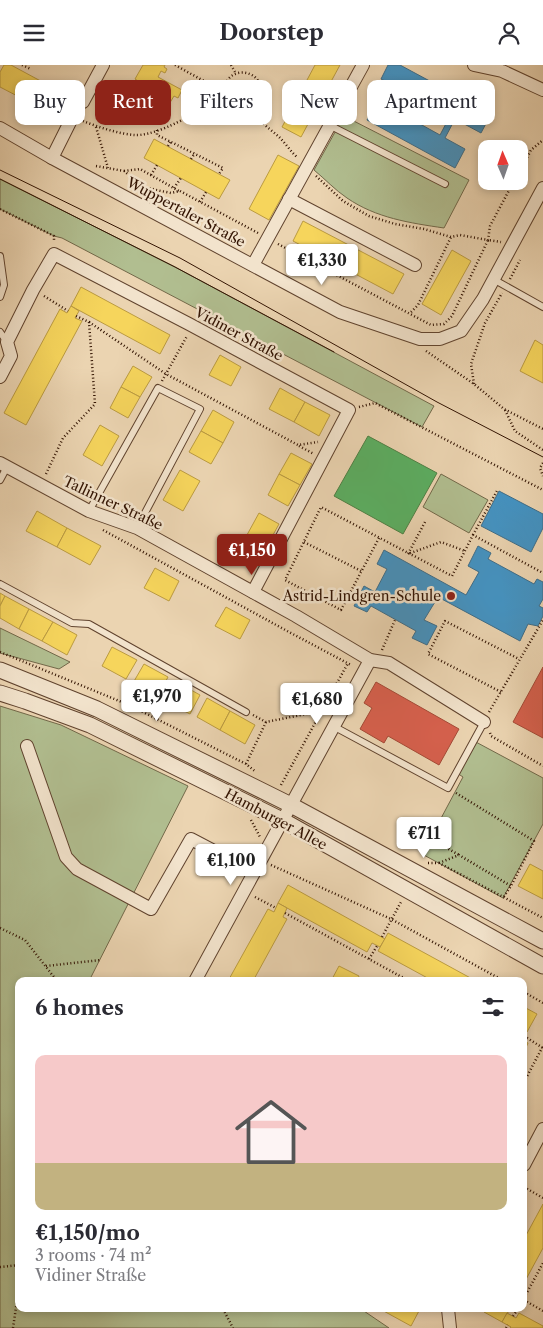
<!DOCTYPE html>
<html lang="en">
<head>
<meta charset="utf-8">
<style>
	body { margin:0; font-family:"Libre Caslon Text",serif; background:#f2f2f3; color:#2b2b33; height:100vh; display:flex; flex-direction:column; font-size:19px; white-space:nowrap }
	* { box-sizing:border-box; margin:0 }
	p { font-size:16px; color:#7c7c81 }
	.icon { flex:none; width:28px; height:28px; fill:none; stroke:currentColor; stroke-width:2; stroke-linecap:round; stroke-linejoin:round }
	.map { position:relative; flex:1; overflow:hidden }
	.sheet { position:absolute; left:15px; top:912px; width:512px; height:335px; display:flex; flex-direction:column; background:#fff; border-radius:10px; box-shadow:0 2px 8px #0003 }
	.sheet>* { flex:none }
	.banner { position:absolute; left:15px; top:15px; width:514px; height:45px; display:flex; gap:10px }
	.needle { width:32px; rotate:358deg }
	.fabs { position:absolute; left:478px; top:75px; display:grid; gap:10px }
	.fabs a { display:grid; place-items:center; width:50px; height:50px; border-radius:10px; background:#fff; box-shadow:0 2px 8px #0003; font-size:25px }
	.price { position:absolute; translate:-50% -42px; padding:0 11px; border-radius:5px; background:#fff; color:#222; font-size:16px; line-height:32px; filter:drop-shadow(0 1px 2px #0008) }
	.price::after { content:''; position:absolute; left:50%; top:30px; width:15px; height:11px; margin-left:-8px; background:inherit; clip-path:polygon(0 0,100% 0,50% 100%) }
	.price.selected { background:#8f2418; color:#fff }
	ul { padding:0; list-style:none }
	li { display:grid; align-content:center; gap:10px; height:265px; padding:0 20px }
	li+li { border-top:1px solid #e1e1e2 }
	li span { display:grid; place-items:center; height:155px; border-radius:10px; color:#555 }
	li>.icon { margin-inline-start:auto }
	span .icon { width:90px; height:90px; fill:#fffc; stroke-width:1 }
	li b { font-size:21px }
	h2 { display:flex; justify-content:space-between; align-items:center; height:60px; padding:0 20px; font-size:21px }
	.tag { padding:0 18px; border-radius:10px; background:#fff; box-shadow:0 2px 8px #0003; font-size:18px; line-height:45px }
	.tag.selected { background:#8f2418; color:#fff }
	header { display:flex; justify-content:space-between; align-items:center; height:65px; padding:0 20px; background:#fff; font-size:22px; font-weight:800 }
	.map>svg:first-child { display:block }
	.green { fill:#b1be90; stroke:#726849 }
	.homes { fill:#f6d55c; stroke:#bb9b41 }
	.shops { fill:#d6604d; stroke:#a54936 }
	.schools { fill:#4393c3; stroke:#3e6d89; fill-rule:evenodd }
	.public { fill:#5aae61; stroke:#4e8044 }
	.lines { fill:none; stroke-linecap:round; stroke-linejoin:round }
	.service-casing { stroke:#60432e; stroke-width:8 }
	.minor-casing { stroke:#60432e; stroke-width:14 }
	.tertiary-casing { stroke:#60432e; stroke-width:17 }
	.path { stroke:#321302; stroke-width:2.5; stroke-dasharray:1 2.5; stroke-linecap:butt }
	.service { stroke:#f2e3cc; stroke-width:6 }
	.minor { stroke:#f2e3cc; stroke-width:12 }
	.tertiary { stroke:#f2e3cc; stroke-width:15 }
	.tram { stroke:#321302; stroke-width:1 }
	.poi-dot { fill:#8f2418; stroke:#f2e3cc; stroke-width:2 }
	.labels { text-anchor:middle; dominant-baseline:central; stroke-width:5; stroke-linejoin:round; paint-order:stroke }
	.street-label { font-size:14px; fill:#321302; stroke:#f2e3cc }
	.poi-label { font-size:14px; fill:#321302; stroke:#f2e3cc; text-anchor:end }
</style>
</head>
<body>
<header><svg class="icon" aria-label="menu" viewBox="0 0 24 24"><path d="M4 6h16M4 12h16M4 18h16"/></svg>Doorstep<svg class="icon" aria-label="person" viewBox="0 0 24 24"><circle cx="12" cy="8" r="4"/><path d="M4 21q1-7 8-7t8 7"/></svg></header>
<div class="map">
<svg width="543" height="1263" viewBox="0 0 543 1263">
	<rect width="100%" height="100%" fill="#ebd4b1"/>
	<filter id="stains"><feTurbulence type="fractalNoise" baseFrequency=".004" numOctaves="4"/><feColorMatrix values="0 0 0 0 .2 0 0 0 0 .09 0 0 0 0 .02 0 0 0 .5 -.17"/></filter>
	<radialGradient id="worn" r=".72"><stop offset=".6" stop-color="#630" stop-opacity="0"/><stop offset="1" stop-color="#630" stop-opacity=".3"/></radialGradient>
	<g class="green">
		<path d="M344,51L469,115L444,163C410,158 376,153 347,133C335,125 325,114 314,105Z"/>
		<polygon points="0,114 175,202 434,341 422,362 62,173 54,171 0,144"/>
		<polygon points="441,409 488,435 469,468 423,442"/>
		<polygon points="0,563 70,597 59,604 0,588"/>
		<polygon points="0,641 61,660 188,721 89,916 19,916 19,1244 361,1244 389,1263 0,1263"/>
		<polygon points="474,676 543,713 543,759 503,833 422,789 463,712 457,708"/>
	</g>
	<g class="homes">
		<polygon points="4,0 11,0 61,27 50,48 0,22 0,7"/>
		<polygon points="143,0 165,0 164,2 167,4 165,8 161,6 158,12 182,25 178,33 174,31 168,41 164,38 162,42 133,25 138,16 135,14"/>
		<polygon points="315,0 340,0 301,72 282,62"/>
		<polygon points="154,74 230,115 219,134 144,93"/>
		<polygon points="278,90 299,101 269,155 249,144"/>
		<polygon points="303,156 404,209 393,229 293,176"/>
		<polygon points="452,185 471,196 441,250 422,239"/>
		<polygon points="81,222 170,270 160,289 71,241"/>
		<polygon points="71,241 79,246 75,253 82,256 26,360 4,348 60,244 67,248"/>
		<polygon points="535,275 543,280 543,318 520,306"/>
		<polygon points="220,290 241,302 231,321 209,310"/>
		<polygon points="133,301 152,312 140,332 121,322"/>
		<polygon points="121,322 140,332 128,353 110,343"/>
		<polygon points="280,323 305,337 294,357 269,344"/>
		<polygon points="305,337 330,350 319,371 294,357"/>
		<polygon points="213,345 234,357 223,378 201,366"/>
		<polygon points="100,360 119,371 102,401 83,390"/>
		<polygon points="201,366 223,378 211,399 189,387"/>
		<polygon points="291,388 312,399 300,420 279,409"/>
		<polygon points="180,405 200,416 183,446 163,435"/>
		<polygon points="279,409 300,420 288,441 268,430"/>
		<polygon points="37,446 67,463 57,482 26,466"/>
		<polygon points="259,448 279,459 262,490 242,479"/>
		<polygon points="67,463 101,481 90,500 57,482"/>
		<polygon points="155,503 179,516 169,536 144,523"/>
		<polygon points="0,528 5,531 0,541"/>
		<polygon points="5,531 29,544 19,564 0,553 0,541"/>
		<polygon points="226,542 250,555 240,574 215,561"/>
		<polygon points="29,544 53,557 42,576 19,564"/>
		<polygon points="53,557 77,570 67,590 42,576"/>
		<polygon points="112,582 137,595 126,614 102,601"/>
		<polygon points="144,599 168,612 158,631 133,618"/>
		<polygon points="175,616 200,630 190,649 165,636"/>
		<polygon points="207,633 230,646 220,665 197,652"/>
		<polygon points="230,646 255,660 245,679 220,665"/>
		<polygon points="530,799 543,806 543,834 518,821"/>
		<polygon points="288,820 385,874 380,882 372,878 367,887 278,838"/>
		<polygon points="278,838 287,843 283,852 287,854 253,916 228,916 268,844 274,847"/>
		<polygon points="388,868 476,916 433,916 378,886"/>
		<polygon points="339,901 359,911 357,916 331,916"/>
		<polygon points="524,942 537,949 527,967 524,966"/>
		<polygon points="524,976 528,978 524,987"/>
		<polygon points="543,1139 543,1183 524,1218 524,1174"/>
		<polygon points="380,1244 420,1244 411,1261"/>
		<polygon points="486,1244 510,1244 502,1257 484,1247"/>
		<polygon points="507,1248 516,1253 519,1248 543,1261 543,1263 510,1263 511,1262 502,1257"/>
	</g>
	<g class="shops">
		<polygon points="543,602 543,673 513,657"/>
		<polygon points="376,617 459,664 439,700 388,671 384,678 360,664 372,643 364,638"/>
	</g>
	<g class="schools">
		<path d="M388,0H400L491,49L481,68L455,54L445,73L465,84L455,103L367,55L377,36L396,47L406,27L381,14ZM412,31L450,51L440,70L402,49Z"/>
		<polygon points="499,426 543,449 543,463 531,487 481,461"/>
		<polygon points="478,481 491,488 488,494 534,519 537,514 543,517 543,534 539,541 543,543 543,551 538,561 528,559 520,576 438,532 424,555 437,561 427,580 412,573 416,566 371,541 367,547 354,541 364,521 375,527 387,504 377,499 384,485 466,530 479,507 468,501"/>
	</g>
	<polygon class="public" points="368,371 437,408 403,469 334,431"/>
	<g class="lines">
		<g class="service-casing">
			<g id="service">
				<polyline points="329,60 445,119"/>
				<polyline points="0,191 4,220 0,232"/>
				<polyline points="493,214 543,242"/>
				<polyline points="0,267 7,277"/>
				<polyline points="0,415 7,402"/>
				<polyline points="89,446 158,323 200,344 137,463"/>
				<polyline points="0,519 72,558 89,559 246,647"/>
				<polyline points="333,661 448,723 484,657"/>
			</g>
		</g>
		<g class="minor-casing">
			<g id="minor">
				<polyline points="474,0 502,6 543,25"/>
				<polyline points="0,63 52,93 340,247 420,274 440,274 461,266 483,234 543,123"/>
				<polyline points="52,93 80,37 83,37 103,0"/>
				<polyline points="289,134 415,200"/>
				<polyline points="253,200 363,0"/>
				<polyline points="0,312 11,291 7,277 33,225 54,189 189,259 349,345 253,527"/>
				<polyline points="0,398 89,446 137,463 296,551 370,595 389,598 484,657"/>
				<polyline points="27,681 66,792 77,804 151,844 191,774 254,807"/>
				<polyline points="195,916 370,595"/>
				<polyline points="524,1100 543,1064"/>
				<polyline points="448,1244 450,1263"/>
			</g>
		</g>
		<g class="tertiary-casing">
			<g id="tertiary">
				<polyline points="0,605 97,644 291,740 543,876"/>
				<polyline points="0,628 25,636 90,660 282,755 543,901"/>
			</g>
		</g>
		<g class="path">
			<polyline points="22,0 31,4"/>
			<polyline points="175,0 202,15 223,23"/>
			<polyline points="231,0 235,7"/>
			<path d="M226,33C217,0 264,0 260,28C260,33 255,38 253,42"/>
			<path d="M83,56C98,62 119,69 135,70C148,71 171,61 182,55C199,46 224,24 245,35C254,40 254,49 260,55C266,62 274,67 280,73C286,79 291,87 298,93"/>
			<polyline points="96,62 108,103"/>
			<polyline points="157,65 157,70 223,103 219,109"/>
			<polyline points="168,81 171,76"/>
			<polyline points="191,94 195,88"/>
			<polyline points="96,101 124,106 142,121 156,125 171,128 180,126 258,168"/>
			<polyline points="124,106 140,104 179,126"/>
			<polyline points="519,108 531,85 543,75"/>
			<polyline points="151,110 157,100"/>
			<polyline points="316,111 343,136 369,151 395,159 424,164 451,172 460,170 488,175 490,161 514,116"/>
			<polyline points="174,123 181,113"/>
			<polyline points="200,137 206,127"/>
			<polyline points="0,144 54,171 54,177"/>
			<polyline points="278,179 431,260 444,259 452,251 488,175 501,177"/>
			<polyline points="510,214 520,195"/>
			<polyline points="44,231 68,246"/>
			<polyline points="411,247 418,240 451,172"/>
			<polyline points="89,257 166,309 298,380 318,377"/>
			<polyline points="426,286 474,319 504,344 543,364"/>
			<polyline points="162,316 187,271"/>
			<polyline points="474,319 471,299 485,258 502,228"/>
			<polyline points="359,342 375,338 543,425"/>
			<polyline points="505,345 515,366 543,385"/>
			<polyline points="299,381 314,389"/>
			<polyline points="543,398 540,403 543,411"/>
			<polyline points="46,409 63,373 95,339 89,257 76,251"/>
			<polyline points="425,457 408,489 441,477 465,486"/>
			<polyline points="103,465 289,567 351,600"/>
			<polyline points="473,470 498,424"/>
			<polyline points="379,473 341,545 285,515 321,442 452,511 473,470 543,508"/>
			<polyline points="304,477 361,506"/>
			<polyline points="382,585 395,555"/>
			<polyline points="0,587 129,640 246,699 256,707"/>
			<polyline points="501,627 428,589 445,556 519,594"/>
			<polyline points="489,647 543,555"/>
			<polyline points="253,650 266,657 321,646"/>
			<polyline points="490,668 491,671 543,701"/>
			<polyline points="246,699 266,657"/>
			<polyline points="281,720 348,598"/>
			<polyline points="456,728 534,776 511,821 503,833"/>
			<polyline points="251,755 260,772"/>
			<polyline points="412,763 459,790"/>
			<polyline points="428,798 439,798 543,853"/>
			<polyline points="439,798 459,790 511,821"/>
			<polyline points="271,800 391,854 504,916"/>
			<polyline points="255,832 276,843"/>
			<polyline points="285,848 409,916"/>
			<polyline points="0,863 25,875 57,916"/>
			<polyline points="382,872 401,837"/>
			<polyline points="369,894 377,881"/>
			<polyline points="46,901 101,895"/>
			<polyline points="524,927 543,938"/>
			<polyline points="524,971 543,983"/>
			<polyline points="524,1017 543,981"/>
			<polyline points="524,1122 543,1133"/>
			<polyline points="0,1202 19,1200"/>
			<polyline points="524,1233 543,1198"/>
			<polyline points="524,1235 543,1246"/>
			<polyline points="223,1244 233,1263"/>
			<polyline points="513,1251 518,1244"/>
			<polyline points="13,1263 17,1236 19,1231"/>
			<polyline points="506,1263 508,1260"/>
		</g>
		<use href="#service" class="service"/>
		<use href="#minor" class="minor"/>
		<use href="#tertiary" class="tertiary"/>
		<g class="tram">
			<polyline points="0,105 180,193 437,337 543,392"/>
			<polyline points="0,114 175,202 334,287"/>
		</g>
	</g>
	<circle class="poi-dot" cx="451" cy="531" r="5"/>
	<g class="labels">
		<g class="street-label">
			<text transform="translate(186 147) rotate(28)">Wuppertaler Straße</text>
			<text transform="translate(239 269) rotate(28)">Vidiner Straße</text>
			<text transform="translate(113 438) rotate(25)">Tallinner Straße</text>
			<text transform="translate(276 754) rotate(28)">Hamburger Allee</text>
		</g>
		<g class="poi-label">
			<text x="441" y="531">Astrid-Lindgren-Schule</text>
		</g>
	</g>
	<rect width="100%" height="100%" filter="url(#stains)"/>
	<rect width="100%" height="100%" fill="url(#worn)"/>
</svg>
<div class="fabs">
<a><svg class="needle" viewBox="-14 -14 28 28"><path d="M0-13l5 13h-10z" fill="#e53935"/><path d="M0 13l5-13h-10z" fill="#7c7c81"/></svg></a>
</div>
<b class="price" style="left:322px;top:221px">€1,330</b>
<b class="price selected" style="left:252px;top:511px">€1,150</b>
<b class="price" style="left:157px;top:657px">€1,970</b>
<b class="price" style="left:317px;top:660px">€1,680</b>
<b class="price" style="left:424px;top:794px">€711</b>
<b class="price" style="left:231px;top:821px">€1,100</b>
<div class="banner">
<a class="tag">Buy</a>
<a class="tag selected">Rent</a>
<a class="tag">Filters</a>
<a class="tag">New</a>
<a class="tag">Apartment</a>
</div>
<section class="sheet">
<h2>6 homes<svg class="icon" aria-label="filters" viewBox="0 0 24 24"><path d="M4 7h16M4 17h16"/><circle cx="9" cy="7" r="2"/><circle cx="15" cy="17" r="2"/></svg></h2>
<ul>
<li><span style="background:linear-gradient(#f6c9c9 70%,#c2b280 0)"><svg class="icon" aria-label="home" viewBox="0 0 24 24"><path d="M3 11l9-7 9 7M6 9v11h12V9"/></svg></span><div><b>€1,150/mo</b><p>3 rooms · 74 m²</p><p>Vidiner Straße</p></div></li>
</ul>
</section>
</div>
</body>
</html>
